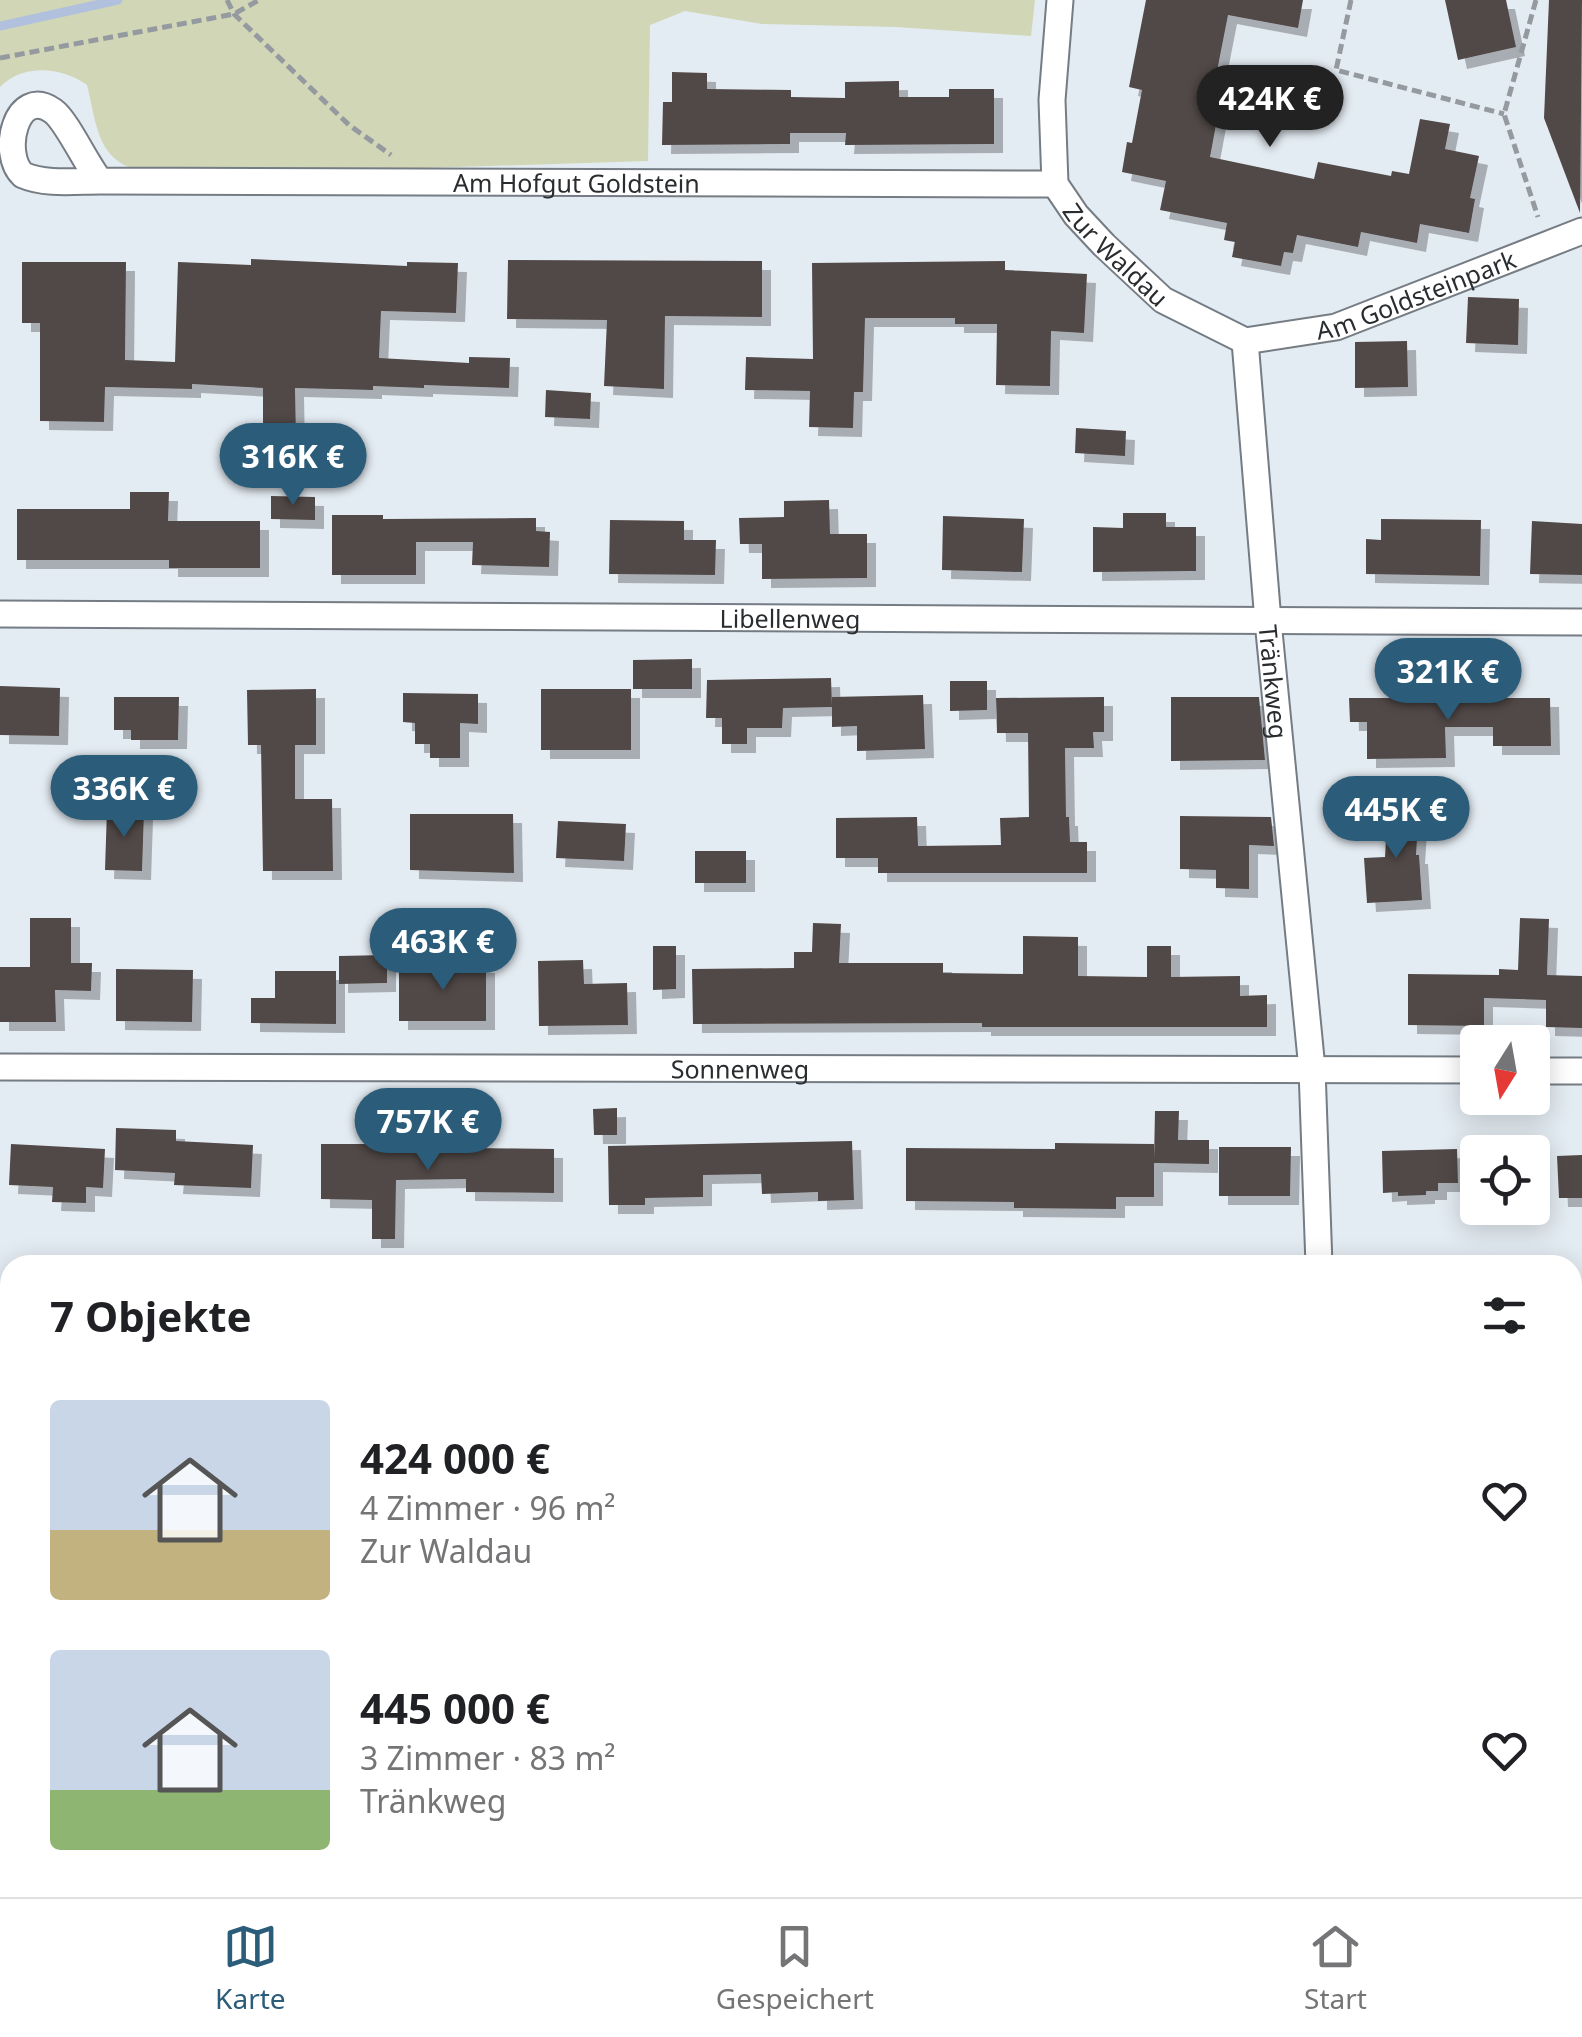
<!DOCTYPE html>
<html lang="de">
<head>
<meta charset="utf-8">
<style>
	body { margin:0; font-family:"Noto Sans",sans-serif; background:#f6f6f6; color:#202124; height:100vh; display:flex; flex-direction:column; font-size:38px; white-space:nowrap }
	* { box-sizing:border-box; margin:0 }
	p { font-size:32px; color:#757577 }
	.icon { flex:none; width:55px; height:55px; fill:none; stroke:currentColor; stroke-width:2; stroke-linecap:round; stroke-linejoin:round }
	.map { position:relative; flex:1; overflow:hidden }
	.drawer { position:absolute; left:0px; top:1255px; width:1582px; height:642px; display:flex; flex-direction:column; background:#fff; border-radius:30px 30px 0 0; box-shadow:0 5px 25px #0003 }
	.drawer>* { flex:none }
	.needle { width:65px; rotate:191deg }
	.fabs { position:absolute; left:1460px; top:1025px; display:grid; gap:20px }
	.fabs a { display:grid; place-items:center; width:90px; height:90px; border-radius:10px; background:#fff; box-shadow:0 5px 25px #0003; font-size:50px }
	.price { position:absolute; translate:-50% -85px; padding:0 22px; border-radius:35px; background:#2b5d7a; color:#fff; font-size:32px; line-height:65px; filter:drop-shadow(0 2px 5px #0008) }
	.price::after { content:''; position:absolute; left:50%; top:60px; width:30px; height:22px; margin-left:-15px; background:inherit; clip-path:polygon(0 0,100% 0,50% 100%) }
	.price.current { background:#222; color:#fff }
	ul { padding:0; list-style:none }
	li { display:flex; align-items:center; gap:30px; height:250px; padding:0 50px }
	li span { display:grid; place-items:center; flex:none; width:280px; height:200px; border-radius:10px; color:#555 }
	li>.icon { margin-inline-start:auto }
	span .icon { width:120px; height:120px; fill:#fffc; stroke-width:1 }
	li b { font-size:42px }
	h2 { display:flex; justify-content:space-between; align-items:center; height:120px; padding:0 50px; font-size:42px }
	.tab-bar { display:flex; justify-content:space-around; align-items:center; height:140px; border-top:2px solid #e0e0e0; background:#fff; font-size:28px; color:#757577 }
	.tab-bar a { display:grid; justify-items:center; gap:5px }
	.tab-bar .current { color:#2b5d7a }
	.map>svg:first-child { display:block }
	.green { fill:#d1d6b6 }
	.lines { fill:none; stroke-linecap:round; stroke-linejoin:round }
	.stream { stroke:#b1c0dd; stroke-width:9 }
	.building { fill:#514847; filter:url(#shadow) }
	.lane-casing { stroke:#757c83; stroke-width:16 }
	.street-casing { stroke:#757c83; stroke-width:29 }
	.secondary-casing { stroke:#757c83; stroke-width:39 }
	.path { stroke:#949a9f; stroke-width:5; stroke-dasharray:10 5; stroke-linecap:butt }
	.lane { stroke:#fff; stroke-width:12 }
	.street { stroke:#fff; stroke-width:25 }
	.secondary { stroke:#fff; stroke-width:35 }
	.labels { text-anchor:middle; dominant-baseline:central; stroke-width:10; stroke-linejoin:round; paint-order:stroke }
	.street-label { font-size:25px; fill:#2a2d2f; stroke:#fff }
</style>
</head>
<body>
<div class="map">
<svg width="1582" height="1897" viewBox="0 0 1582 1897">
	<defs>
		<filter id="shadow"><feDropShadow dx="9" dy="9" stdDeviation="0" flood-color="#0004"/></filter>
	</defs>
	<rect width="100%" height="100%" fill="#e4ecf3"/>
	<g class="green">
		<path d="M0,0H1035L1031,36L896,27L762,24L685,11L650,25L648,161L425,168L134,169C96,157 96,120 87,85C62,67 23,63 0,87Z"/>
		<polygon points="10,1654 10,1888 1314,1888 1314,1897 0,1897 0,1664"/>
		<polygon points="1572,1665 1582,1665 1582,1897 1390,1897 1390,1888 1572,1888"/>
	</g>
	<g class="lines">
		<polyline class="stream" points="0,26 118,0"/>
	</g>
	<g class="building">
		<polygon points="1146,0 1303,0 1298,28 1228,15 1209,112 1218,114 1210,157 1314,179 1318,162 1391,176 1392,171 1409,174 1420,119 1450,124 1445,149 1479,156 1470,198 1475,199 1469,233 1420,224 1417,243 1361,232 1358,247 1297,235 1293,253 1284,252 1281,266 1232,257 1235,242 1224,240 1227,223 1160,210 1166,181 1122,172 1127,142 1132,143 1142,90 1129,87"/>
		<polygon points="1445,0 1506,0 1516,47 1458,60"/>
		<polygon points="1549,0 1582,0 1580,213 1544,118"/>
		<polygon points="672,72 707,73 707,89 791,90 791,97 845,98 845,82 899,81 899,97 949,97 949,89 994,89 994,144 845,145 846,133 790,133 790,144 662,145 663,102 672,102"/>
		<polygon points="251,259 407,266 407,262 458,263 456,313 381,311 379,358 469,363 469,357 510,358 509,388 424,385 424,388 373,386 373,390 295,388 296,438 263,438 263,388 192,384 192,389 105,387 104,422 40,421 40,323 22,323 22,262 126,262 125,360 175,362 178,262 251,265"/>
		<polygon points="508,260 762,261 762,317 665,316 664,389 604,386 607,320 507,319"/>
		<polygon points="1005,261 1005,270 1087,274 1084,333 1051,331 1050,386 996,385 997,324 955,324 955,318 865,318 863,392 854,392 853,428 809,427 810,391 745,390 746,357 813,359 812,263"/>
		<polygon points="1468,297 1519,299 1518,345 1466,343"/>
		<polygon points="1407,341 1408,387 1355,388 1355,342"/>
		<polygon points="546,390 591,393 590,419 545,417"/>
		<polygon points="1076,428 1126,431 1125,456 1075,453"/>
		<polygon points="130,492 169,492 168,521 260,521 260,568 169,568 169,560 17,560 17,509 130,509"/>
		<polygon points="271,496 315,497 315,520 271,519"/>
		<polygon points="829,500 830,534 867,534 867,578 762,579 762,544 740,544 739,518 784,517 784,501"/>
		<polygon points="1123,513 1166,513 1166,527 1196,527 1196,571 1093,572 1093,527 1123,528"/>
		<polygon points="332,515 383,515 383,519 536,518 536,531 550,532 549,567 472,565 473,542 416,542 416,575 332,575"/>
		<polygon points="943,516 1024,519 1022,572 942,570"/>
		<polygon points="1381,519 1481,520 1480,576 1366,574 1366,539 1381,540"/>
		<polygon points="610,520 684,521 684,540 716,540 715,575 609,574"/>
		<polygon points="1532,521 1582,524 1582,575 1530,574"/>
		<polygon points="692,659 692,689 633,689 633,660"/>
		<polygon points="831,678 832,707 783,708 782,728 747,728 747,744 722,744 722,718 706,718 707,680"/>
		<polygon points="950,681 987,681 987,710 950,711"/>
		<polygon points="0,686 60,688 59,736 0,735"/>
		<polygon points="316,689 316,745 295,745 295,799 332,799 333,871 263,871 261,745 248,745 247,690"/>
		<rect x="541" y="689" width="90" height="61"/>
		<polygon points="403,693 478,694 478,724 460,723 460,758 430,758 430,744 415,744 415,723 403,722"/>
		<polygon points="923,695 925,749 857,751 857,726 832,727 832,697"/>
		<polygon points="114,697 179,697 178,740 131,740 131,730 114,730"/>
		<polygon points="1104,697 1104,732 1093,732 1094,748 1065,748 1066,817 1069,817 1070,842 1087,842 1087,873 878,873 878,858 836,858 836,818 917,817 918,846 1001,845 1000,818 1029,817 1028,733 997,733 996,698"/>
		<polygon points="1171,697 1259,697 1265,760 1171,761"/>
		<polygon points="1349,698 1550,698 1551,746 1493,746 1493,727 1445,727 1446,758 1367,759 1367,722 1350,722"/>
		<polygon points="1388,805 1419,807 1416,855 1419,855 1422,900 1367,903 1364,858 1385,857"/>
		<polygon points="107,809 144,811 142,871 105,870"/>
		<polygon points="410,814 513,814 514,873 410,870"/>
		<polygon points="1180,816 1271,817 1274,846 1249,845 1249,889 1216,888 1216,870 1180,869"/>
		<polygon points="558,821 626,824 624,861 556,858"/>
		<rect x="695" y="851" width="51" height="32"/>
		<polygon points="30,918 71,918 71,963 92,963 91,991 55,990 56,1022 0,1022 0,967 30,967"/>
		<polygon points="1520,918 1549,919 1547,975 1582,976 1582,1028 1546,1027 1546,1000 1484,998 1484,1026 1408,1025 1408,974 1499,975 1499,969 1518,970"/>
		<polygon points="813,923 841,924 839,963 943,963 943,973 1023,974 1023,936 1078,937 1078,976 1147,977 1147,946 1171,946 1171,977 1240,976 1240,996 1267,995 1267,1027 982,1027 982,1023 693,1024 692,969 794,968 794,952 812,952"/>
		<polygon points="653,946 676,946 676,989 653,990"/>
		<polygon points="387,955 387,983 339,984 339,956"/>
		<polygon points="583,960 584,984 627,983 628,1025 539,1026 538,961"/>
		<polygon points="486,964 486,1021 399,1021 399,965"/>
		<polygon points="116,969 193,970 192,1022 116,1021"/>
		<polygon points="275,971 336,971 336,1024 251,1023 251,998 275,998"/>
		<polygon points="617,1108 617,1135 594,1135 593,1109"/>
		<polygon points="1155,1111 1179,1111 1178,1140 1209,1140 1209,1164 1154,1163 1154,1197 1116,1197 1116,1209 1014,1208 1014,1202 906,1201 906,1148 1055,1149 1055,1143 1154,1144 1154,1161"/>
		<polygon points="116,1128 176,1130 176,1141 253,1145 251,1188 174,1185 175,1173 115,1170"/>
		<polygon points="852,1141 854,1200 818,1201 818,1192 762,1194 761,1174 703,1175 703,1197 645,1198 645,1205 609,1205 608,1146"/>
		<polygon points="11,1144 105,1149 103,1188 86,1187 86,1203 52,1202 53,1187 9,1185"/>
		<polygon points="321,1144 469,1144 469,1148 554,1149 554,1193 466,1192 466,1179 396,1180 395,1239 372,1239 372,1200 321,1199"/>
		<polygon points="1219,1147 1291,1147 1290,1196 1219,1196"/>
		<polygon points="1457,1149 1458,1183 1438,1183 1438,1191 1426,1191 1426,1195 1398,1196 1398,1192 1383,1193 1382,1151"/>
		<polygon points="1582,1155 1582,1198 1559,1198 1557,1156"/>
	</g>
	<g class="lines">
		<g class="lane-casing">
			<g id="lane">
				<polyline points="0,1697 10,1698"/>
				<polyline points="1572,1844 1582,1846"/>
				<polyline points="983,1888 1029,1897"/>
				<polyline points="1319,1897 1319,1888"/>
			</g>
		</g>
		<g class="street-casing">
			<g id="street">
				<path id="s1" d="M1060,0L1052,100L1055,184L1076,215L1104,245L1163,300L1245,341"/>
				<path id="s2" d="M100,181C86,164 67,121 53,111C16,85 0,154 23,175C46,185 76,181 100,181L1055,184"/>
				<path id="s3" d="M1245,341L1268,621L1312,1069L1319,1265"/>
				<path id="s4" d="M1245,341L1336,327L1582,231"/>
				<path id="s5" d="M0,614L1582,622"/>
				<path id="s6" d="M0,1067L1478,1070"/>
				<polyline points="1532,1071 1582,1071"/>
				<polyline points="326,1897 328,1888"/>
			</g>
		</g>
		<g class="secondary-casing">
			<g id="secondary">
				<polyline points="0,1575 10,1576"/>
				<polyline points="1572,1607 1582,1607"/>
			</g>
		</g>
		<g class="path">
			<polyline points="227,0 234,14 349,125 391,155"/>
			<polyline points="1351,0 1336,70 1504,114"/>
			<polyline points="1536,0 1504,114 1538,217"/>
			<polyline points="0,58 234,14 259,0"/>
		</g>
		<use href="#lane" class="lane"/>
		<use href="#street" class="street"/>
		<use href="#secondary" class="secondary"/>
	</g>
	<g class="labels">
		<g class="street-label">
			<text stroke="none"><textPath href="#s2" startOffset="740">Am Hofgut Goldstein</textPath></text>
			<text stroke="none"><textPath href="#s1" startOffset="278">Zur Waldau</textPath></text>
			<text stroke="none"><textPath href="#s4" startOffset="178">Am Goldsteinpark</textPath></text>
			<text stroke="none"><textPath href="#s5" startOffset="790">Libellenweg</textPath></text>
			<text stroke="none"><textPath href="#s3" startOffset="342">Tränkweg</textPath></text>
			<text stroke="none"><textPath href="#s6" startOffset="740">Sonnenweg</textPath></text>
		</g>
	</g>
</svg>
<div class="fabs">
<a><svg class="needle" viewBox="-14 -14 28 28"><path d="M0-13l5 13h-10z" fill="#e53935"/><path d="M0 13l5-13h-10z" fill="#757577"/></svg></a>
<a><svg class="icon" aria-label="locate" viewBox="0 0 24 24"><circle cx="12" cy="12" r="6"/><path d="M12 2v4M12 18v4M2 12h4M18 12h4"/></svg></a>
</div>
<b class="price current" style="left:1270px;top:150px">424K €</b>
<b class="price" style="left:293px;top:508px">316K €</b>
<b class="price" style="left:1448px;top:723px">321K €</b>
<b class="price" style="left:124px;top:840px">336K €</b>
<b class="price" style="left:1396px;top:861px">445K €</b>
<b class="price" style="left:443px;top:993px">463K €</b>
<b class="price" style="left:428px;top:1173px">757K €</b>
<section class="drawer">
<h2>7 Objekte<svg class="icon" aria-label="filters" viewBox="0 0 24 24"><path d="M4 7h16M4 17h16"/><circle cx="9" cy="7" r="2"/><circle cx="15" cy="17" r="2"/></svg></h2>
<ul>
<li><span style="background:linear-gradient(#c9d6e8 65%,#c2b280 0)"><svg class="icon" aria-label="home" viewBox="0 0 24 24"><path d="M3 11l9-7 9 7M6 9v11h12V9"/></svg></span><div><b>424 000 €</b><p>4 Zimmer · 96 m²</p><p>Zur Waldau</p></div><svg class="icon" aria-label="heart" viewBox="0 0 24 24"><path d="M12 20l-8-8c-3-5 5-10 8-4 3-6 11-1 8 4z"/></svg></li>
<li><span style="background:linear-gradient(#c9d6e8 70%,#8fb573 0)"><svg class="icon" aria-label="home" viewBox="0 0 24 24"><path d="M3 11l9-7 9 7M6 9v11h12V9"/></svg></span><div><b>445 000 €</b><p>3 Zimmer · 83 m²</p><p>Tränkweg</p></div><svg class="icon" aria-label="heart" viewBox="0 0 24 24"><path d="M12 20l-8-8c-3-5 5-10 8-4 3-6 11-1 8 4z"/></svg></li>
</ul>
</section>
</div>
<nav class="tab-bar">
<a class="current"><svg class="icon" aria-label="map" viewBox="0 0 24 24"><path d="M3 6l6-2 6 2 6-2v14l-6 2-6-2-6 2zM9 4v14M15 6v14"/></svg>Karte</a>
<a><svg class="icon" aria-label="saved" viewBox="0 0 24 24"><path d="M7 4h10v16l-5-4-5 4z"/></svg>Gespeichert</a>
<a><svg class="icon" aria-label="home" viewBox="0 0 24 24"><path d="M3 11l9-7 9 7M6 9v11h12V9"/></svg>Start</a>
</nav>
</body>
</html>
